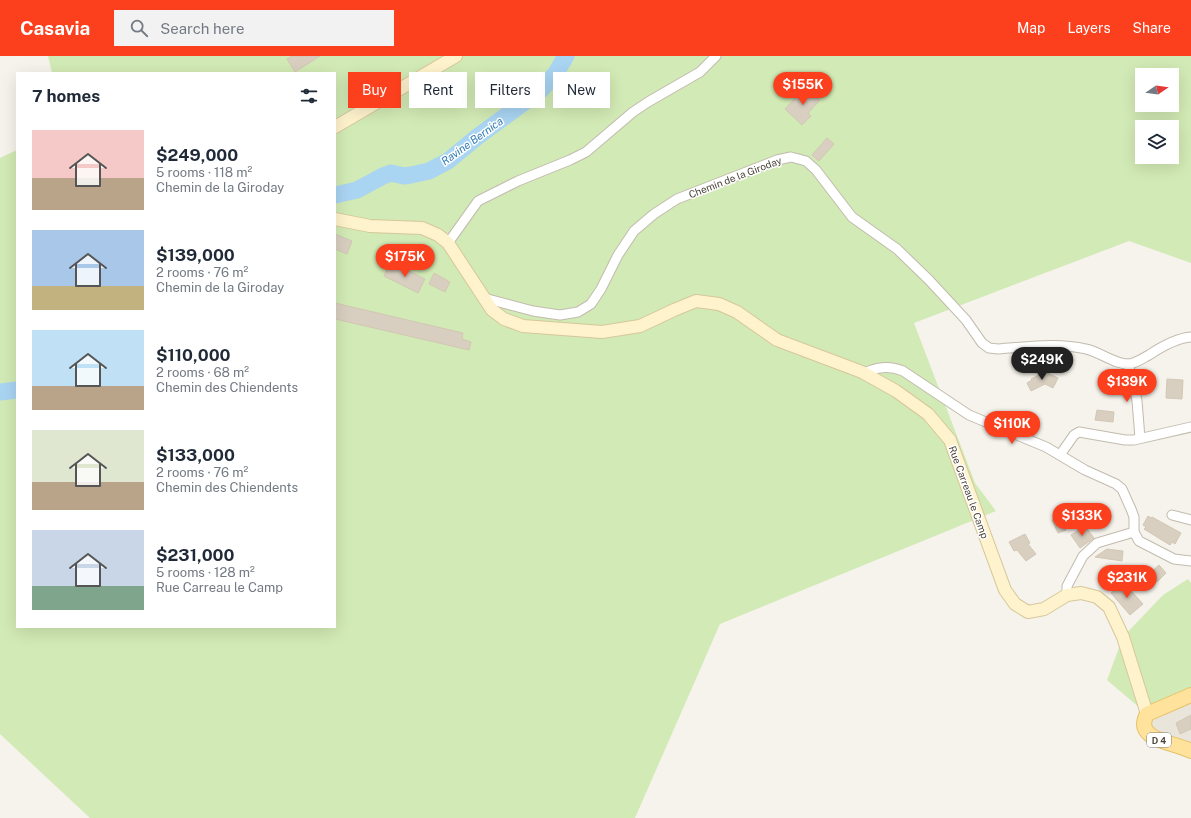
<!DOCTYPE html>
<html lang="en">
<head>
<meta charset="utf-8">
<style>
	body { margin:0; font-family:"Public Sans",sans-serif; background:#f2f2f3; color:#1f2937; height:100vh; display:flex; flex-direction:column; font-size:15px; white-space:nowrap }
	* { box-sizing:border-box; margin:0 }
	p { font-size:13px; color:#747a83 }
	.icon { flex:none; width:22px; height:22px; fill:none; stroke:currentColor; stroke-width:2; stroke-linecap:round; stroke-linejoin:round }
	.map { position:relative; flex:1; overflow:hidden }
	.details { position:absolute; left:16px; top:16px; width:320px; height:556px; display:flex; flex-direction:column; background:#fff; border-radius:0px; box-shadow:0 4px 16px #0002 }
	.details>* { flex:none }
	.banner { position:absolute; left:348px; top:16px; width:380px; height:36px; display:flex; gap:8px }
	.needle { width:26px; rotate:77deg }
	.buttons { position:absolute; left:1135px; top:12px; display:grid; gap:8px }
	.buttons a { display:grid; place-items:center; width:44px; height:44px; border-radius:0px; background:#fff; box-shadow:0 4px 16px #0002; font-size:20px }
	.price { position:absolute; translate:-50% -34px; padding:0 9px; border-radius:14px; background:#fc3f1d; color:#fff; font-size:13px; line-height:26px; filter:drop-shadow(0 1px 2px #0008) }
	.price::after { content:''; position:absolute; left:50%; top:24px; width:12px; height:9px; margin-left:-6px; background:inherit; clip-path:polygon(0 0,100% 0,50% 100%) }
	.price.current { background:#222; color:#fff }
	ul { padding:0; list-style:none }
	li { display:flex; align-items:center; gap:12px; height:100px; padding:0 16px }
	li span { display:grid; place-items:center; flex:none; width:112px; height:80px; border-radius:0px; color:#555 }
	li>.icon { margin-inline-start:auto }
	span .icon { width:48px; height:48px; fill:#fffc; stroke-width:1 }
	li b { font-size:17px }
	h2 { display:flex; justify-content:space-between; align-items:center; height:48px; padding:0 16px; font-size:17px }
	.tag { padding:0 14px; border-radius:0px; background:#fff; box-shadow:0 4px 16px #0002; font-size:14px; line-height:36px }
	.tag.current { background:#fc3f1d; color:#fff }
	header { display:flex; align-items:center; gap:24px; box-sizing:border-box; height:56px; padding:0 20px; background:#fc3f1d; color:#fff }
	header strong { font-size:19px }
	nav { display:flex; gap:22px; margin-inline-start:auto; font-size:14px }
	.search { width:280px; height:36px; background:#f2f2f3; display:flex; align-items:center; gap:10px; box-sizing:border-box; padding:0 14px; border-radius:0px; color:#747a83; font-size:15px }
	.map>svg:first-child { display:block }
	.residential { fill:#eae5da }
	.green { fill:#d2eab5; fill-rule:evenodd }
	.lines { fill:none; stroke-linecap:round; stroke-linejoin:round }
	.river { stroke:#a9d4f2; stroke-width:17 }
	.building { fill:#d8cfc1; stroke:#d3c7b4 }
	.street-casing { stroke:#c2bbae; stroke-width:11 }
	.secondary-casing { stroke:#d6c79b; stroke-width:14 }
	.primary-casing { stroke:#e6c16a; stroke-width:16 }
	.street { stroke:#fff; stroke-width:9 }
	.secondary { stroke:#fff3cd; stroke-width:12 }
	.primary { stroke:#ffe39c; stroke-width:14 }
	.labels { text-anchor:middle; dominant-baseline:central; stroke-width:3; stroke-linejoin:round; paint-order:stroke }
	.shield { fill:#fff; stroke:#817c74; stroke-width:1 }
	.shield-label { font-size:9px; font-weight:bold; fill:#4b4439 }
	.street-label { font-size:10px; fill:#4b4439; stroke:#fff }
	.water-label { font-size:11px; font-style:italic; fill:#2e7ab2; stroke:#fff }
</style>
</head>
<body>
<header>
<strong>Casavia</strong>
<div class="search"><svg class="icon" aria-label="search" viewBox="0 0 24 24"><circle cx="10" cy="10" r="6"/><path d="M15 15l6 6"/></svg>Search here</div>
<nav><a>Map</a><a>Layers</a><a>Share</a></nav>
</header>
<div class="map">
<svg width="1191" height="762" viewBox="0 0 1191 762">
	<rect width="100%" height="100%" fill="#f6f3ec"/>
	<polygon class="residential" points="1191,639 1191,695 1154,682 1147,658"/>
	<g class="green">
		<path d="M48,0H1191V207L1129,185L914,267L975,427L996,455L720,568L635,762H90L0,678V102L17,94V571H335V17H52ZM1142,19H1172V49H1142ZM1142,71H1172V101H1142Z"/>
		<polygon points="1188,523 1191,527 1191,639 1147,658 1107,624 1123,581 1163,539"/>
	</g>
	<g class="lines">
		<g class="river">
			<polyline points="335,139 357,134 383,120 391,117 404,120 411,119 429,115 448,105 477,81 541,34 556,17 566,0"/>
			<polyline points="0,336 17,334"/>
		</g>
	</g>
	<g class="building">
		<polygon points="292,0 320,0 295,16 287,3"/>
		<polygon points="805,31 820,44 808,57 811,60 802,69 785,53"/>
		<polygon points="827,82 834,88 819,105 812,99"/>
		<polygon points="335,178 352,185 347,198 335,193"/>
		<polygon points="395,208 425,223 418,237 384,220 389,209 393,211"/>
		<polygon points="434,217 450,226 445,236 429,228"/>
		<polygon points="335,247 463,277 462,283 471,286 469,294 335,263"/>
		<polygon points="1043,315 1058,322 1053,332 1045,328 1031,335 1027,327 1032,324 1031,323 1041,318"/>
		<polygon points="1167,323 1183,324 1182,343 1166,342"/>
		<polygon points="1097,354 1114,356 1113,366 1095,364"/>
		<polygon points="1148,460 1151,462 1152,461 1181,477 1175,488 1172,486 1170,489 1144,473 1146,471 1143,469"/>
		<polygon points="1060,461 1066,474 1058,477 1052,464"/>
		<polygon points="1085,470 1094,482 1080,492 1071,479"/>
		<polygon points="1025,478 1030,487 1028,488 1036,498 1026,505 1017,494 1014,495 1009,486"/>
		<polygon points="1107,493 1123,495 1122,505 1095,501"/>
		<polygon points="1159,509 1166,517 1157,526 1149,518"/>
		<polygon points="1125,528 1143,548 1130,559 1111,537"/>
		<polygon points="1191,659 1191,673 1180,678 1176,667"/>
	</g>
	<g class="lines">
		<g class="street-casing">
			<g id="street">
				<polyline points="448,187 478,145 518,125 570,104 586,96 633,56 648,46 700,16 716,0"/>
				<path d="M484,242L533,255L560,259L578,256L591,248L601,233L618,199L634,175L654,158L677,143L777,104L791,101L806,105L816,114L852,161L897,193L929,224L966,264L982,287L989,292L998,293C1027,291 1057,286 1086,293C1100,296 1116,309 1129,308C1137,307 1143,302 1149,299C1161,291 1176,282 1191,281"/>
				<polyline points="1128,308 1134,330 1137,345 1140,382"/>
				<path d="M868,319L869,315C881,310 891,310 903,315L969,359L1046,391L1085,414L1116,428L1122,433L1131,453L1134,461V476L1139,485L1174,503L1191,505"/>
				<polyline points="1060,399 1074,379 1079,376 1125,384 1134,384 1191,371"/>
				<polyline points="1172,459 1191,464"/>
				<polyline points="1067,539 1067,530 1083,500 1097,487 1134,476"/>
			</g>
		</g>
		<g class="secondary-casing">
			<g id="secondary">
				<polyline points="335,71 456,0"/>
				<polyline points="335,163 370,170 422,172 438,179 448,187 492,254 504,263 523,270 602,276 640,270 674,254 696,245 719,248 737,256 777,284 862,316 896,335 928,358 950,384 1005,534 1015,548 1028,556 1044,553 1067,539 1081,537 1097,541 1109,551 1123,581 1147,658"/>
			</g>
		</g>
		<g class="primary-casing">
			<path id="primary" d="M1191,639L1147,658C1133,685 1175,686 1191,695"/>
		</g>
		<use href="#street" class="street"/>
		<use href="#secondary" class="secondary"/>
		<use href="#primary" class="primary"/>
	</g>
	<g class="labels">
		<rect class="shield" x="1147" y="677" width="24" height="14" rx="3"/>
		<g class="shield-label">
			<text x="1159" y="684">D 4</text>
		</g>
		<g class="street-label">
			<text transform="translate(735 121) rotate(-21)">Chemin de la Giroday</text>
			<text transform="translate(969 436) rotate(70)">Rue Carreau le Camp</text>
		</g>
		<g class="water-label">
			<text transform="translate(472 85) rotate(-36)">Ravine Bernica</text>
		</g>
	</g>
</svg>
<div class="buttons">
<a><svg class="needle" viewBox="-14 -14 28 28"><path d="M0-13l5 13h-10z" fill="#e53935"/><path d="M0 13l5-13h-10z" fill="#747a83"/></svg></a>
<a><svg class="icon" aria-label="layers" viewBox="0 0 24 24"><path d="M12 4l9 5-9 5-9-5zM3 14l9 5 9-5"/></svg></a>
</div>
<b class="price" style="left:803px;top:50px">$155K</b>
<b class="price" style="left:405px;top:222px">$175K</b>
<b class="price current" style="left:1042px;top:325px">$249K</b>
<b class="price" style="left:1127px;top:347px">$139K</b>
<b class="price" style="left:1012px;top:389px">$110K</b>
<b class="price" style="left:1082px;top:481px">$133K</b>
<b class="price" style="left:1127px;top:543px">$231K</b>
<div class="banner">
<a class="tag current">Buy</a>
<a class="tag">Rent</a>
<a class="tag">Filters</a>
<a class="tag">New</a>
</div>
<section class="details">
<h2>7 homes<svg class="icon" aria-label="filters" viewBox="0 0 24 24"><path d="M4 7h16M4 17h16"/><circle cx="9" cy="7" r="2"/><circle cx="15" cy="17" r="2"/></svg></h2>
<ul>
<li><span style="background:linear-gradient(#f6c9c9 60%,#b9a48a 0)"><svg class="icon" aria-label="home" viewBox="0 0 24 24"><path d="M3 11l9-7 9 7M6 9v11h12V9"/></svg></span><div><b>$249,000</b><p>5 rooms · 118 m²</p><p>Chemin de la Giroday</p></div></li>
<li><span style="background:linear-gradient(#a9c7e8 70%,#c2b280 0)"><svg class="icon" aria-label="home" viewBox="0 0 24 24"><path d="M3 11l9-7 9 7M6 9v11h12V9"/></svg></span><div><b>$139,000</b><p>2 rooms · 76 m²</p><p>Chemin de la Giroday</p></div></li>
<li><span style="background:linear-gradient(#bfe0f5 70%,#b9a48a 0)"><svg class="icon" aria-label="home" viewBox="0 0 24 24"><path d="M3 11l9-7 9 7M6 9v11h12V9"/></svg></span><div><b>$110,000</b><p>2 rooms · 68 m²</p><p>Chemin des Chiendents</p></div></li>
<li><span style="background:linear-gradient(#dfe7d0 65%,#b9a48a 0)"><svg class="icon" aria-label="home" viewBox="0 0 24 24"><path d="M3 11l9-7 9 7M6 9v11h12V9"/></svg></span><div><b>$133,000</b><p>2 rooms · 76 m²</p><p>Chemin des Chiendents</p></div></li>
<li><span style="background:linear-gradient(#c9d6e8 70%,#7fa58c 0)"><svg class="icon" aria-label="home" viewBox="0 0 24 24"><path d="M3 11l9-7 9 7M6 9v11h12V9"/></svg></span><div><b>$231,000</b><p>5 rooms · 128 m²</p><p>Rue Carreau le Camp</p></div></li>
</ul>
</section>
</div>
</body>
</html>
